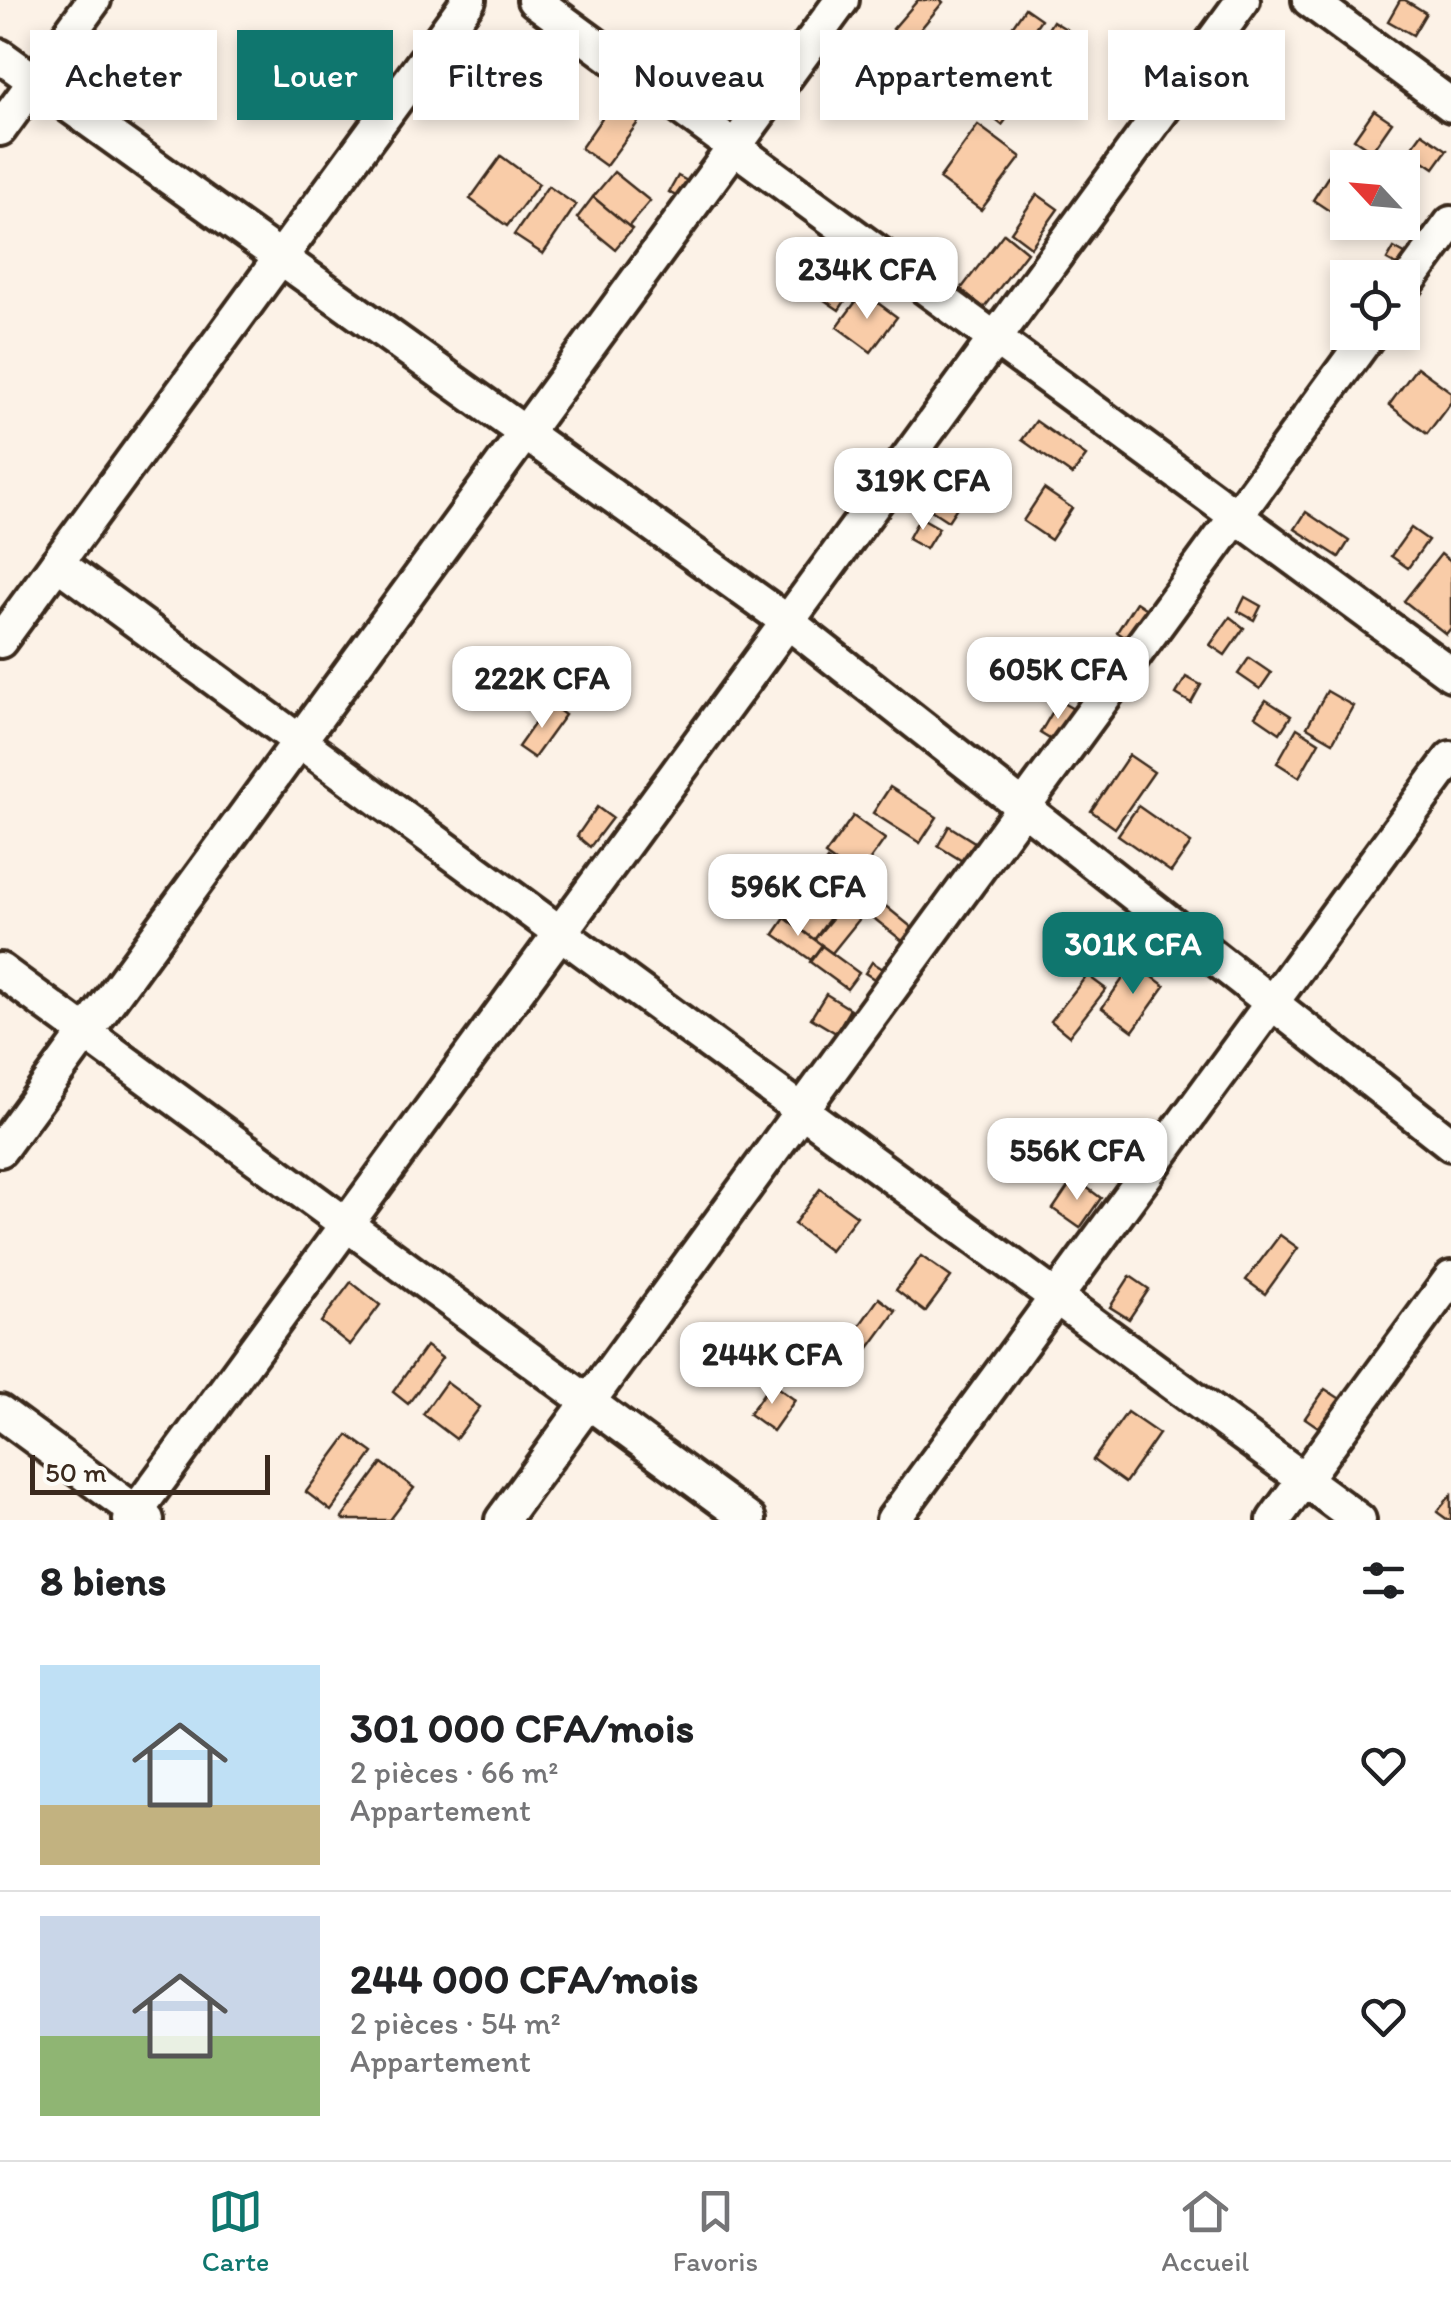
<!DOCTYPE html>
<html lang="fr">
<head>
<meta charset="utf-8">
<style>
	body { margin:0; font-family:Itim,sans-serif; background:#f2f2f2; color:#202124; height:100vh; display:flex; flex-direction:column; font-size:38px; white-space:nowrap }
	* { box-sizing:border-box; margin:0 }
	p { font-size:32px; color:#757577 }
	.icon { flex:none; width:55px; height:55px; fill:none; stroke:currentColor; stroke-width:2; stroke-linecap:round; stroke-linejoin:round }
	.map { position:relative; height:1520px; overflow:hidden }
	.drawer { display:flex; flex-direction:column; background:#fff; flex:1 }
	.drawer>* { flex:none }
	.top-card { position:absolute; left:30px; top:30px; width:1392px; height:90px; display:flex; gap:20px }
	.needle { width:65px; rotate:296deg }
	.fabs { position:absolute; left:1330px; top:150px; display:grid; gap:20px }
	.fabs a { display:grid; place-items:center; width:90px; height:90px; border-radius:0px; background:#fff; box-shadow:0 5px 15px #0003; font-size:50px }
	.scale { position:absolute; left:30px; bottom:25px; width:240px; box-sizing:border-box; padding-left:10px; border:5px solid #3b2a1e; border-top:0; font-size:28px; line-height:35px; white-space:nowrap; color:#3b2a1e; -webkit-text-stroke:8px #fdfcf7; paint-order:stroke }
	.price { position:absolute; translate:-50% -85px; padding:0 22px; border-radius:20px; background:#fff; color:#222; font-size:32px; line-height:65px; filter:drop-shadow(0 2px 5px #0008) }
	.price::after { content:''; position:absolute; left:50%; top:60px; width:30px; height:22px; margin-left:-15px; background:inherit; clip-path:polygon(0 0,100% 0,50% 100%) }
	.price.active { background:#0f766e; color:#fff }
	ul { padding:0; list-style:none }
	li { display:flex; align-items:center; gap:30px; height:250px; padding:0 40px }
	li+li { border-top:2px solid #e0e0e0 }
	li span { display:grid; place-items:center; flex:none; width:280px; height:200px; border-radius:0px; color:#555 }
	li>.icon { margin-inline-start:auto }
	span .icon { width:120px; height:120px; fill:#fffc; stroke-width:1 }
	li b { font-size:42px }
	h2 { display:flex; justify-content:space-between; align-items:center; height:120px; padding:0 40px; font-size:42px }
	.pill { padding:0 35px; border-radius:0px; background:#fff; box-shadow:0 5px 15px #0003; font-size:35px; line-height:90px }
	.pill.active { background:#0f766e; color:#fff }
	.tabs { display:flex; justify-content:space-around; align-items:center; height:140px; border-top:2px solid #e0e0e0; background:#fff; font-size:28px; color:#757577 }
	.tabs a { display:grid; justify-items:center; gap:5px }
	.tabs .active { color:#0f766e }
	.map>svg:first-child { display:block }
	.building { fill:#f9cca8; stroke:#3b2a1e; stroke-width:2.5 }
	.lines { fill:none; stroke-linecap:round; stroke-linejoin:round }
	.street-casing { stroke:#3b2a1e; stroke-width:40 }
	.street { stroke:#fdfcf7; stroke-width:32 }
</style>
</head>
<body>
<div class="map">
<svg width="1451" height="1520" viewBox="0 0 1451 1520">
	<rect width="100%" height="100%" fill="#fcf2e7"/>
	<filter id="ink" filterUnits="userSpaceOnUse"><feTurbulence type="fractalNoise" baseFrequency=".01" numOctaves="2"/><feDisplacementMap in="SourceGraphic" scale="20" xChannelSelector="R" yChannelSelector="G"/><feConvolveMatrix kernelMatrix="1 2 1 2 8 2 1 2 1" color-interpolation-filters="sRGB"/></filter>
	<g filter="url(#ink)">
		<g class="building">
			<polygon points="918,0 941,0 943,2 909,43 893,29"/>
			<polygon points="1400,0 1405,0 1426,13 1413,35 1388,21"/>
			<polygon points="1025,8 1041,19 983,105 966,94"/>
			<polygon points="1053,21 1082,39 1072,55 1043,37"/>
			<polygon points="1043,37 1059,49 1040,76 1024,64"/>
			<polygon points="1018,71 1046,89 1037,103 1009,85"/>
			<polygon points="1009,85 1024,96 1002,125 988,114"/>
			<polygon points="613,102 639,121 606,166 581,148"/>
			<polygon points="1374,110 1392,122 1372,151 1354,139"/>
			<polygon points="978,125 1021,157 981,210 939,179"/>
			<polygon points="1422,133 1447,150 1434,168 1409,151"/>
			<polygon points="501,156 539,184 507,226 470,199"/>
			<polygon points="1338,161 1348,168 1348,222 1359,222 1355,228 1313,200"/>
			<polygon points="614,172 650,201 628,227 593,197"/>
			<polygon points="678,176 693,184 684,201 669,192"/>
			<polygon points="548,186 576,205 543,254 514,235"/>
			<polygon points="1037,194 1058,209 1031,247 1011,232"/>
			<polygon points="593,197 632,229 615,249 577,218"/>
			<polygon points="1004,233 1027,252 984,308 961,289"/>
			<polygon points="1394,248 1410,257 1404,269 1387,260"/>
			<polygon points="824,260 857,283 839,310 805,287"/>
			<polygon points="863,292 897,317 871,352 837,327"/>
			<polygon points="1417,367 1451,392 1451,402 1427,434 1389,405"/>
			<polygon points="1036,421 1086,456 1072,475 1022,440"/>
			<polygon points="951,481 967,492 948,521 931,510"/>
			<polygon points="1044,489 1072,508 1051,540 1023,521"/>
			<polygon points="1306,512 1349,541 1339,557 1295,529"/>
			<polygon points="920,517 939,528 926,549 908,539"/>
			<polygon points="1411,528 1428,540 1408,568 1391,556"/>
			<polygon points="1441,554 1451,562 1451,628 1446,634 1404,601"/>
			<polygon points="1245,597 1261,606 1254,620 1238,611"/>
			<polygon points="1136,602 1154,614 1135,644 1117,632"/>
			<polygon points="1230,617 1244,628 1225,655 1210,645"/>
			<polygon points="1249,658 1271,673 1260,689 1238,674"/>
			<polygon points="1186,677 1201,685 1191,703 1176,694"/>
			<polygon points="1327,691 1353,706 1333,742 1307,727"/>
			<polygon points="1266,700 1291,716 1280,733 1255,716"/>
			<polygon points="1059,701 1077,711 1058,744 1040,733"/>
			<polygon points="549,703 565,715 534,758 518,747"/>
			<polygon points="1297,728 1319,742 1299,777 1277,763"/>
			<polygon points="1129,755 1154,772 1115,828 1091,811"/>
			<polygon points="890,787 937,817 920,843 873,813"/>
			<polygon points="1138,806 1191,843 1171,872 1118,835"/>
			<polygon points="597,807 612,818 590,847 577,836"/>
			<polygon points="853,816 885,839 857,878 825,855"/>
			<polygon points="949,826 976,843 964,862 938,846"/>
			<polygon points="827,860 857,881 814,940 785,918"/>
			<polygon points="872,895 915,930 905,943 861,908"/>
			<polygon points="849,898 866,911 832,953 814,940"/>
			<polygon points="785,918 822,945 811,960 774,934"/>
			<polygon points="822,946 859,973 847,989 810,962"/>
			<polygon points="872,962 886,971 879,982 865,973"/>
			<polygon points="1134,963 1165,986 1133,1031 1102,1008"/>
			<polygon points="1087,975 1106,989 1069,1036 1051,1021"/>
			<polygon points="826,994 850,1009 836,1033 811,1018"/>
			<polygon points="1074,1178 1101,1198 1080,1228 1053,1209"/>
			<polygon points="820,1189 857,1216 830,1251 794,1224"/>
			<polygon points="1280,1235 1298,1248 1265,1294 1246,1280"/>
			<polygon points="921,1256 951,1277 925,1312 896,1290"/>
			<polygon points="1130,1276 1149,1289 1129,1319 1110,1307"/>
			<polygon points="351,1282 380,1305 350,1345 321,1322"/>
			<polygon points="879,1298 896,1311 855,1367 839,1354"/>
			<polygon points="426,1346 442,1358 408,1404 393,1392"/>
			<polygon points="446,1382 480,1407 456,1439 423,1414"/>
			<polygon points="771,1383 795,1400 773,1431 749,1414"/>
			<polygon points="1325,1389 1342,1400 1321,1429 1305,1418"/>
			<polygon points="1127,1412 1159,1434 1125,1483 1093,1460"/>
			<polygon points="348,1435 373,1453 331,1511 306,1492"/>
			<polygon points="382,1463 414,1488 390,1520 344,1520 342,1518"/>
			<polygon points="1451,1495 1451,1520 1448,1520 1437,1512"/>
		</g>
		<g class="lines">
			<g class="street-casing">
				<g id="street">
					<polyline points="534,0 1451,674"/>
					<polyline points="1309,0 1451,105"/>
					<polyline points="0,56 788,622 1451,1144"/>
					<polyline points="0,129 94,0"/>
					<polyline points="1402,290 1451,223"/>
					<polyline points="57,563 1359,1520"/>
					<polyline points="0,641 469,0"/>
					<polyline points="0,970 749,1520"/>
					<polyline points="0,1150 842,0"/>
					<polyline points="0,1412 147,1520"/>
					<polyline points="130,1520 1243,0"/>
					<polyline points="502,1520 1371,332"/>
					<polyline points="893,1520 1451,758"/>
					<polyline points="1274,1520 1451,1278"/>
				</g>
			</g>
			<use href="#street" class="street"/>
		</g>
	</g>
</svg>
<div class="fabs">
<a><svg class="needle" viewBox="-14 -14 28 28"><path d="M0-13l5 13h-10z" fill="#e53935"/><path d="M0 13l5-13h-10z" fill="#757577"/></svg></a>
<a><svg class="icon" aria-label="locate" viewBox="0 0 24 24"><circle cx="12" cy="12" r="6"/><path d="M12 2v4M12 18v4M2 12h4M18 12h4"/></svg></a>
</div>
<div class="scale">50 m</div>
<b class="price" style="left:867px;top:322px">234K CFA</b>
<b class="price" style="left:923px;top:533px">319K CFA</b>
<b class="price" style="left:1058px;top:722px">605K CFA</b>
<b class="price" style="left:542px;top:731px">222K CFA</b>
<b class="price" style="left:798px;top:939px">596K CFA</b>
<b class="price active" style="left:1133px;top:997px">301K CFA</b>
<b class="price" style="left:1077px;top:1203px">556K CFA</b>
<b class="price" style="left:772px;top:1407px">244K CFA</b>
<div class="top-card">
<a class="pill">Acheter</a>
<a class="pill active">Louer</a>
<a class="pill">Filtres</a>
<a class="pill">Nouveau</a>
<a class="pill">Appartement</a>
<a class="pill">Maison</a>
</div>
</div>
<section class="drawer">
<h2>8 biens<svg class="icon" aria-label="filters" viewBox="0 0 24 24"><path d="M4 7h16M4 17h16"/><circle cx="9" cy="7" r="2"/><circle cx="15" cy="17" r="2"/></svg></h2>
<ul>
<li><span style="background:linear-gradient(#bfe0f5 70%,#c2b280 0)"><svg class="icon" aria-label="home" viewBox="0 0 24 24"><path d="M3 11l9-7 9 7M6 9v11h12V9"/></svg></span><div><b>301 000 CFA/mois</b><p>2 pièces · 66 m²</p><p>Appartement</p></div><svg class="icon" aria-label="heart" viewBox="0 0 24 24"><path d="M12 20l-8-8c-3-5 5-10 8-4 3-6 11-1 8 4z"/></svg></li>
<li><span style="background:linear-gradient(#c9d6e8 60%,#8fb573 0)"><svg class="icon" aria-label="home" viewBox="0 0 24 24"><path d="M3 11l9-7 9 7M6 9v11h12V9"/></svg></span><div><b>244 000 CFA/mois</b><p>2 pièces · 54 m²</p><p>Appartement</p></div><svg class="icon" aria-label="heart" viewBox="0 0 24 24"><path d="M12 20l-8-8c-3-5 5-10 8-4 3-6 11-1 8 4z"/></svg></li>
</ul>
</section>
<nav class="tabs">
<a class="active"><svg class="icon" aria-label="map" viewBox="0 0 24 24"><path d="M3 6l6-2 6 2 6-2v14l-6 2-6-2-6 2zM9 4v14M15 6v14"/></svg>Carte</a>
<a><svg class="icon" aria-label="saved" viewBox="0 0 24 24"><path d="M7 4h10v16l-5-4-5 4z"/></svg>Favoris</a>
<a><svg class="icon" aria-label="home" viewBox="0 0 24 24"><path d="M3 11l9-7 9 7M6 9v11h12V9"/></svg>Accueil</a>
</nav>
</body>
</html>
